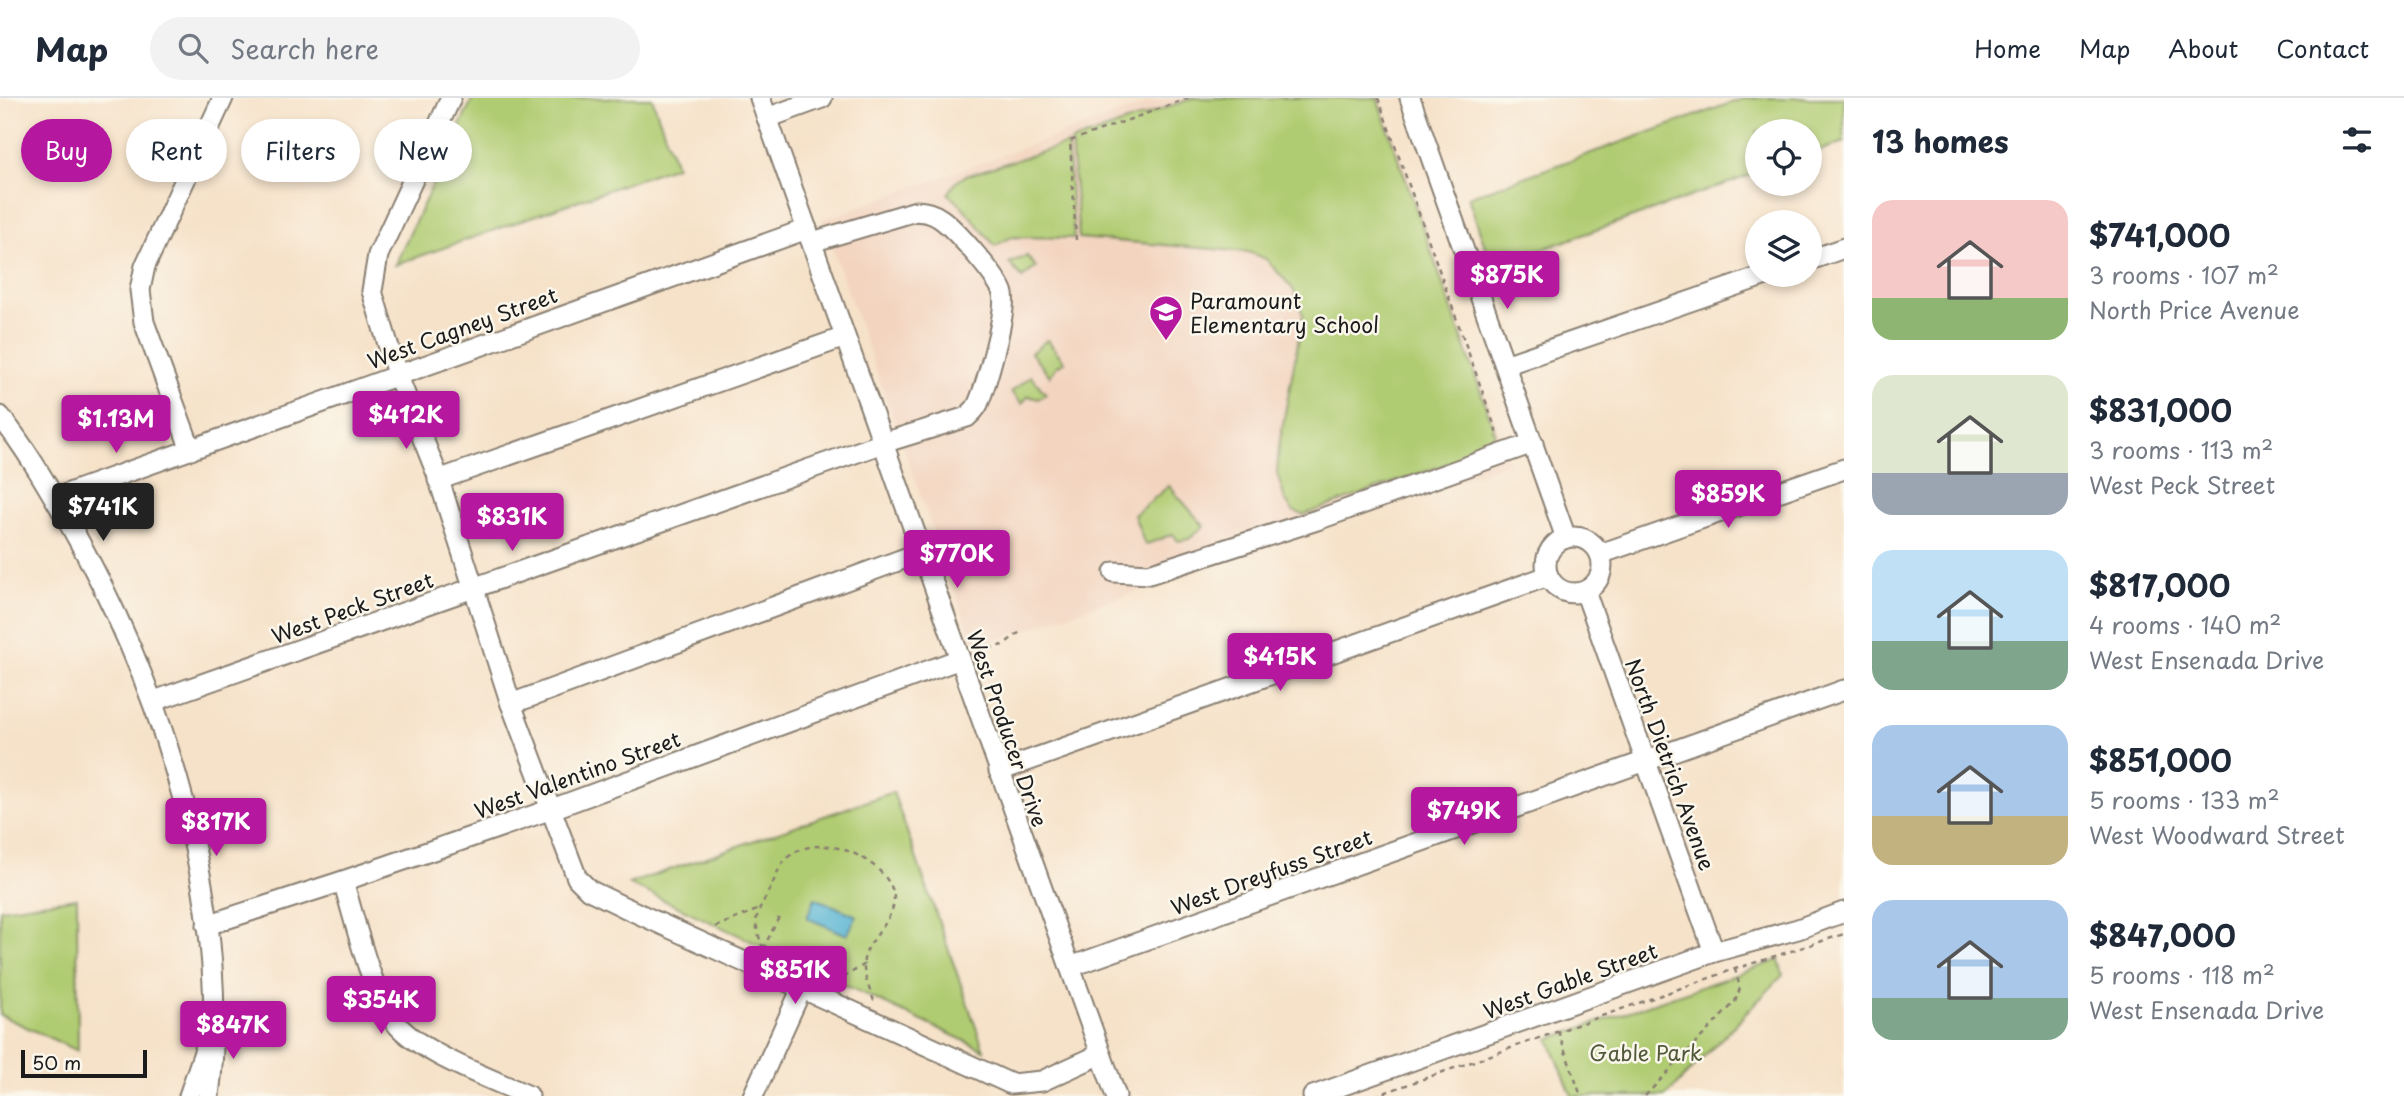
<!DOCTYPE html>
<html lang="en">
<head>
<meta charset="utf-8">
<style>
	body { margin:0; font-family:"Playpen Sans",sans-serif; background:#f2f2f3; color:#1f2937; height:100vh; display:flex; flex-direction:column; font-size:26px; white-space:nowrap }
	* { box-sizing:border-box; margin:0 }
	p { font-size:23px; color:#747a83 }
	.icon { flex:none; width:38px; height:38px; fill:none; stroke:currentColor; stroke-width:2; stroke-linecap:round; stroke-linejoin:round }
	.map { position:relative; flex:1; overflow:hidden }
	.side { display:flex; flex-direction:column; background:#fff; width:560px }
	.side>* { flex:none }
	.guide { position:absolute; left:21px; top:21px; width:665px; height:63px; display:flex; gap:14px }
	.tools { position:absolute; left:1745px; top:21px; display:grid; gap:14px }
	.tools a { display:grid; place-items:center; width:77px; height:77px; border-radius:50%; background:#fff; box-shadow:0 4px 10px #0003; font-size:35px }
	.scale { position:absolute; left:21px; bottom:18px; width:126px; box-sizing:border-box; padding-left:7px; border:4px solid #1c1c1c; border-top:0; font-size:19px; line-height:24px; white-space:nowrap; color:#1c1c1c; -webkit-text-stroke:5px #fbf7ec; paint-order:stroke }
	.price { position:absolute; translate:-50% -60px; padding:0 16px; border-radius:7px; background:#b5179e; color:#fff; font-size:23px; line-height:46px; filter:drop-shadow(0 2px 4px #0008) }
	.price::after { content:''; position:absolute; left:50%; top:42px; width:21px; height:16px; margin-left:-10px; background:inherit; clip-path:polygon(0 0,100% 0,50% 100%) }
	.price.current { background:#222; color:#fff }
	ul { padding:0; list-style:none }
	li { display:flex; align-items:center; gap:21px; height:175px; padding:0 28px }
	li span { display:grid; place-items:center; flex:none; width:196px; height:140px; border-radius:21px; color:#555 }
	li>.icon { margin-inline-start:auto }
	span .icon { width:84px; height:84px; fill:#fffc; stroke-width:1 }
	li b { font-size:30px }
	h2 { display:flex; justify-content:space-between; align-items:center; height:84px; padding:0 28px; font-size:30px }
	.pill { padding:0 24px; border-radius:32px; background:#fff; box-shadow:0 4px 10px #0003; font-size:24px; line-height:63px }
	.pill.current { background:#b5179e; color:#fff }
	header { display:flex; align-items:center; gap:42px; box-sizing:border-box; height:98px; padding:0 35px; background:#fff; border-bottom:2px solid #e0e1e3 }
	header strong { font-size:33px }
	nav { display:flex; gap:38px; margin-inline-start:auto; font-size:24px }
	.search { width:490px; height:63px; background:#f2f2f3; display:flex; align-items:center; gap:18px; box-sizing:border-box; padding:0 24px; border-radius:38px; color:#747a83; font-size:26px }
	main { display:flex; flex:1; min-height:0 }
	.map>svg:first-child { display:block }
	.built { fill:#f3d4bf }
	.green { fill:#b0cc72; stroke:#667447; stroke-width:2 }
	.water { fill:#55b4d3; stroke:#386878; stroke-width:2 }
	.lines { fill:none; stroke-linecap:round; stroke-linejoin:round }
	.minor-casing { stroke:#897f72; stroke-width:23 }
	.path { stroke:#897f72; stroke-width:2.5; stroke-dasharray:5 5; stroke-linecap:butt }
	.minor { stroke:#fff; stroke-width:19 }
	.labels { text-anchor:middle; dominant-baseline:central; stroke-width:5; stroke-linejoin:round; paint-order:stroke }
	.poi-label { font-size:21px; fill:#1c1c1c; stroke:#fbf7ec; text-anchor:start }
	.street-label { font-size:21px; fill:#1c1c1c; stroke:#fbf7ec }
	.park-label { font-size:21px; fill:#505a3a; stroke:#fbf7ec }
</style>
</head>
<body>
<header>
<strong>Map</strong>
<div class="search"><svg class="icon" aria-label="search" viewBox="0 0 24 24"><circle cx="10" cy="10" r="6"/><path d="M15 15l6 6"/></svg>Search here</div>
<nav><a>Home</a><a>Map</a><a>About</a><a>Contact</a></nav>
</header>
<main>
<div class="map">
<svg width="1844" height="998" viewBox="0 0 1844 998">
	<rect width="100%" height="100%" fill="#fbf7ec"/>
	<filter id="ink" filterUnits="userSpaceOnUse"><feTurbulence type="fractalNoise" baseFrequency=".0143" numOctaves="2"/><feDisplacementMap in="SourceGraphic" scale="14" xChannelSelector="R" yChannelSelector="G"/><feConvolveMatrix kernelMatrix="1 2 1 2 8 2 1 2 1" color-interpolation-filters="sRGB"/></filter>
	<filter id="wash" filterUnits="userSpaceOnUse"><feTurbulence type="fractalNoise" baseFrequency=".00686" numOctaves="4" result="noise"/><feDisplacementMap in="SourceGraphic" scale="28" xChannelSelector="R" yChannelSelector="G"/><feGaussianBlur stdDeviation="1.57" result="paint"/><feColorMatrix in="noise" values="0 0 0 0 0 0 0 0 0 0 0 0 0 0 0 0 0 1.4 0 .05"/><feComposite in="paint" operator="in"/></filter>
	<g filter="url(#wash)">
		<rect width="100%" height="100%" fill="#f6e2c9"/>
		<polygon class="built" points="1162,0 1380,0 1509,365 975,549 822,122"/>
		<g class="green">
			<polygon points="473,0 652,0 676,68 395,167"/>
			<polygon points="1193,0 1377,0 1495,334 1486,352 1303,417 1293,413 1285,402 1277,375 1279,348 1303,217 1293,191 1266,161 1248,154 1079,140 1071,44"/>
			<polygon points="1745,0 1844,0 1844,44 1810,56 1810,33 1757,33 1757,75 1492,169 1468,99"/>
			<polygon points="1067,46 1074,140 1011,139 995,148 962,108 948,96 956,84 965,78"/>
			<polygon points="1027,158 1036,169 1022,180 1009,165"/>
			<polygon points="1047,242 1065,264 1057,268 1050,278 1031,255"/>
			<polygon points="1031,278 1046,296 1038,301 1028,298 1022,306 1011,294"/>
			<polygon points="1169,388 1204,428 1189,441 1178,443 1173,436 1145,447 1134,417"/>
			<polygon points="893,694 984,952 629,786"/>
			<polygon points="77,800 78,953 0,917 0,811"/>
			<polygon points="1779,862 1783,877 1666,998 1572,998 1549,941"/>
		</g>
		<polygon class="water" points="815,800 857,818 847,837 807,820"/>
	</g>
	<g filter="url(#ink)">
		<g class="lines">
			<g class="minor-casing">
				<g id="minor">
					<polyline points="451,0 378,157 372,193 397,276 437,376 511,606 577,780 589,792 624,809 1011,986 1042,983 1101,956"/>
					<polyline points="760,0 1116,998"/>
					<polyline points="1410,0 1566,440"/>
					<polyline points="767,20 822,0"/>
					<polyline points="1810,162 1844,150"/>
					<polyline points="1505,267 1766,177"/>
					<path d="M0,318C26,350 48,389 69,425C163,591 233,806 209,998"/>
					<polyline points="191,352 144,224 140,192 145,168 223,0"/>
					<polyline points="438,382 845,239"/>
					<polyline points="55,400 807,131"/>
					<circle cx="1574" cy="467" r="28"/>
					<polyline points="1600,456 1844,371"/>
					<polyline points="1114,474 1149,476 1317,422 1533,345"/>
					<polyline points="1585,493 1714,854"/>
					<path d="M154,603L883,345L967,319C971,315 975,312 978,306C986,287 1007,215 1003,196C1001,182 954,130 941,121C933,115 926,114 916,113L812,144"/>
					<polyline points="511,606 922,454"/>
					<polyline points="999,673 1548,478"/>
					<path d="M343,783C355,822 369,886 391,919C414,954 490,980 529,998"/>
					<polyline points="207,827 343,783 552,711 960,561"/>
					<polyline points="1070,869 1844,592"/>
					<polyline points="189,998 206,948"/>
					<polyline points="753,998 802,890"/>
					<polyline points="1313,998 1714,854 1798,831 1844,814"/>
				</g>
			</g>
			<g class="path">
				<polyline points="1378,0 1496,332 1496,340"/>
				<polyline points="1076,142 1070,43 1189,0"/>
				<polyline points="979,553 1003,547 1020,534"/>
				<polyline points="715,829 757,812"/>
				<path d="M763,851C752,818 755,820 770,791C775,782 778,770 785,762C813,733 868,753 888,783C909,814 868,838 864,861C862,874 869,890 874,903"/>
				<polyline points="763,851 780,817"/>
				<polyline points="809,872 815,858"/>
				<polyline points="835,885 865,866"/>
				<polyline points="1558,933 1581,998"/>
				<polyline points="1375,998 1735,871 1844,836"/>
				<polyline points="1645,998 1735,904 1740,890 1735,871"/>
			</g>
			<use href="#minor" class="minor"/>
		</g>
	</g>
	<defs>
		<g id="school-pin" transform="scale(1.75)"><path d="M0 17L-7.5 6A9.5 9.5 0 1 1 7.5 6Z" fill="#b5179e" stroke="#fbf7ec"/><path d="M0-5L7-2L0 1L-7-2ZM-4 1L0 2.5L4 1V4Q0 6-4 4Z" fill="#fff"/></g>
	</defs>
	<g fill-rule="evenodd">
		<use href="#school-pin" x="1166" y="214"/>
	</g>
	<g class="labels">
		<g class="poi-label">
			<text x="1190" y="202">Paramount<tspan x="1190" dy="24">Elementary School</tspan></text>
		</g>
		<g class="street-label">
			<text transform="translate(462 229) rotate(-20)">West Cagney Street</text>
			<text transform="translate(352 509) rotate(-20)">West Peck Street</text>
			<text transform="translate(1008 630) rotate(71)">West Producer Drive</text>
			<text transform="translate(1671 666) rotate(70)">North Dietrich Avenue</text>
			<text transform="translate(577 676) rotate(-20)">West Valentino Street</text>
			<text transform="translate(1271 773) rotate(-20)">West Dreyfuss Street</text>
			<text transform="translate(1570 882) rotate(-20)">West Gable Street</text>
		</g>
		<g class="park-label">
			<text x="1646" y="954">Gable Park</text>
		</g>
	</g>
</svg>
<div class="tools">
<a><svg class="icon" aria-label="locate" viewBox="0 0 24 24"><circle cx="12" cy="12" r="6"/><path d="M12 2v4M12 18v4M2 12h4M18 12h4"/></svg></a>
<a><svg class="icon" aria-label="layers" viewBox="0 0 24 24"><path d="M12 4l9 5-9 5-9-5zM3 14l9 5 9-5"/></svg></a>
</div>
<div class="scale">50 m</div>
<b class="price" style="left:1507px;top:213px">$875K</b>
<b class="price" style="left:406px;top:353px">$412K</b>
<b class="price" style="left:116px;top:357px">$1.13M</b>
<b class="price" style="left:1728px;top:432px">$859K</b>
<b class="price current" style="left:103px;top:445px">$741K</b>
<b class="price" style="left:512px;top:455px">$831K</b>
<b class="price" style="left:957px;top:492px">$770K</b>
<b class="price" style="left:1280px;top:595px">$415K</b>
<b class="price" style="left:1464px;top:749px">$749K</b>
<b class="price" style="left:216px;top:760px">$817K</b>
<b class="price" style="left:795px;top:908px">$851K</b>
<b class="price" style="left:381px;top:938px">$354K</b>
<b class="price" style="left:233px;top:963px">$847K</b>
<div class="guide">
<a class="pill current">Buy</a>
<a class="pill">Rent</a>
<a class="pill">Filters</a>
<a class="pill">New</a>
</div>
</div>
<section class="side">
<h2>13 homes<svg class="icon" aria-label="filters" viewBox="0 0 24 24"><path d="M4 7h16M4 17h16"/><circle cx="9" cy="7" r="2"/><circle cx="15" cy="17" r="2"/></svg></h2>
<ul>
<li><span style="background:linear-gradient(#f6c9c9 70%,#8fb573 0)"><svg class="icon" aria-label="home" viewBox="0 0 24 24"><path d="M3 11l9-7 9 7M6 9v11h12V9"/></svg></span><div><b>$741,000</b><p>3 rooms · 107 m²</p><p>North Price Avenue</p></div></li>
<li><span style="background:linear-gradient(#dfe7d0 70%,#9aa5b1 0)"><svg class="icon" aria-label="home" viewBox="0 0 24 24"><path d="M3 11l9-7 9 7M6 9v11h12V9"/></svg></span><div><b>$831,000</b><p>3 rooms · 113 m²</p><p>West Peck Street</p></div></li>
<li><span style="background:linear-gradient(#bfe0f5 65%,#7fa58c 0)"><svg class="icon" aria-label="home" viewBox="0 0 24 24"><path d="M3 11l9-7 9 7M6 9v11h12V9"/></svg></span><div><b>$817,000</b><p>4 rooms · 140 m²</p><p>West Ensenada Drive</p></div></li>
<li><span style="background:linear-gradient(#a9c7e8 65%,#c2b280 0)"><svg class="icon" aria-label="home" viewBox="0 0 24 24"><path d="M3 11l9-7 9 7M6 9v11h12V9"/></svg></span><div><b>$851,000</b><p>5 rooms · 133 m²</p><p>West Woodward Street</p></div></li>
<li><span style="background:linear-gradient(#a9c7e8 70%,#7fa58c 0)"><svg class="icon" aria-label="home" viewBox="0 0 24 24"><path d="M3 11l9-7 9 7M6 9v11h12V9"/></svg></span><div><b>$847,000</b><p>5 rooms · 118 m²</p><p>West Ensenada Drive</p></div></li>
</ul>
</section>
</main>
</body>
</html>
